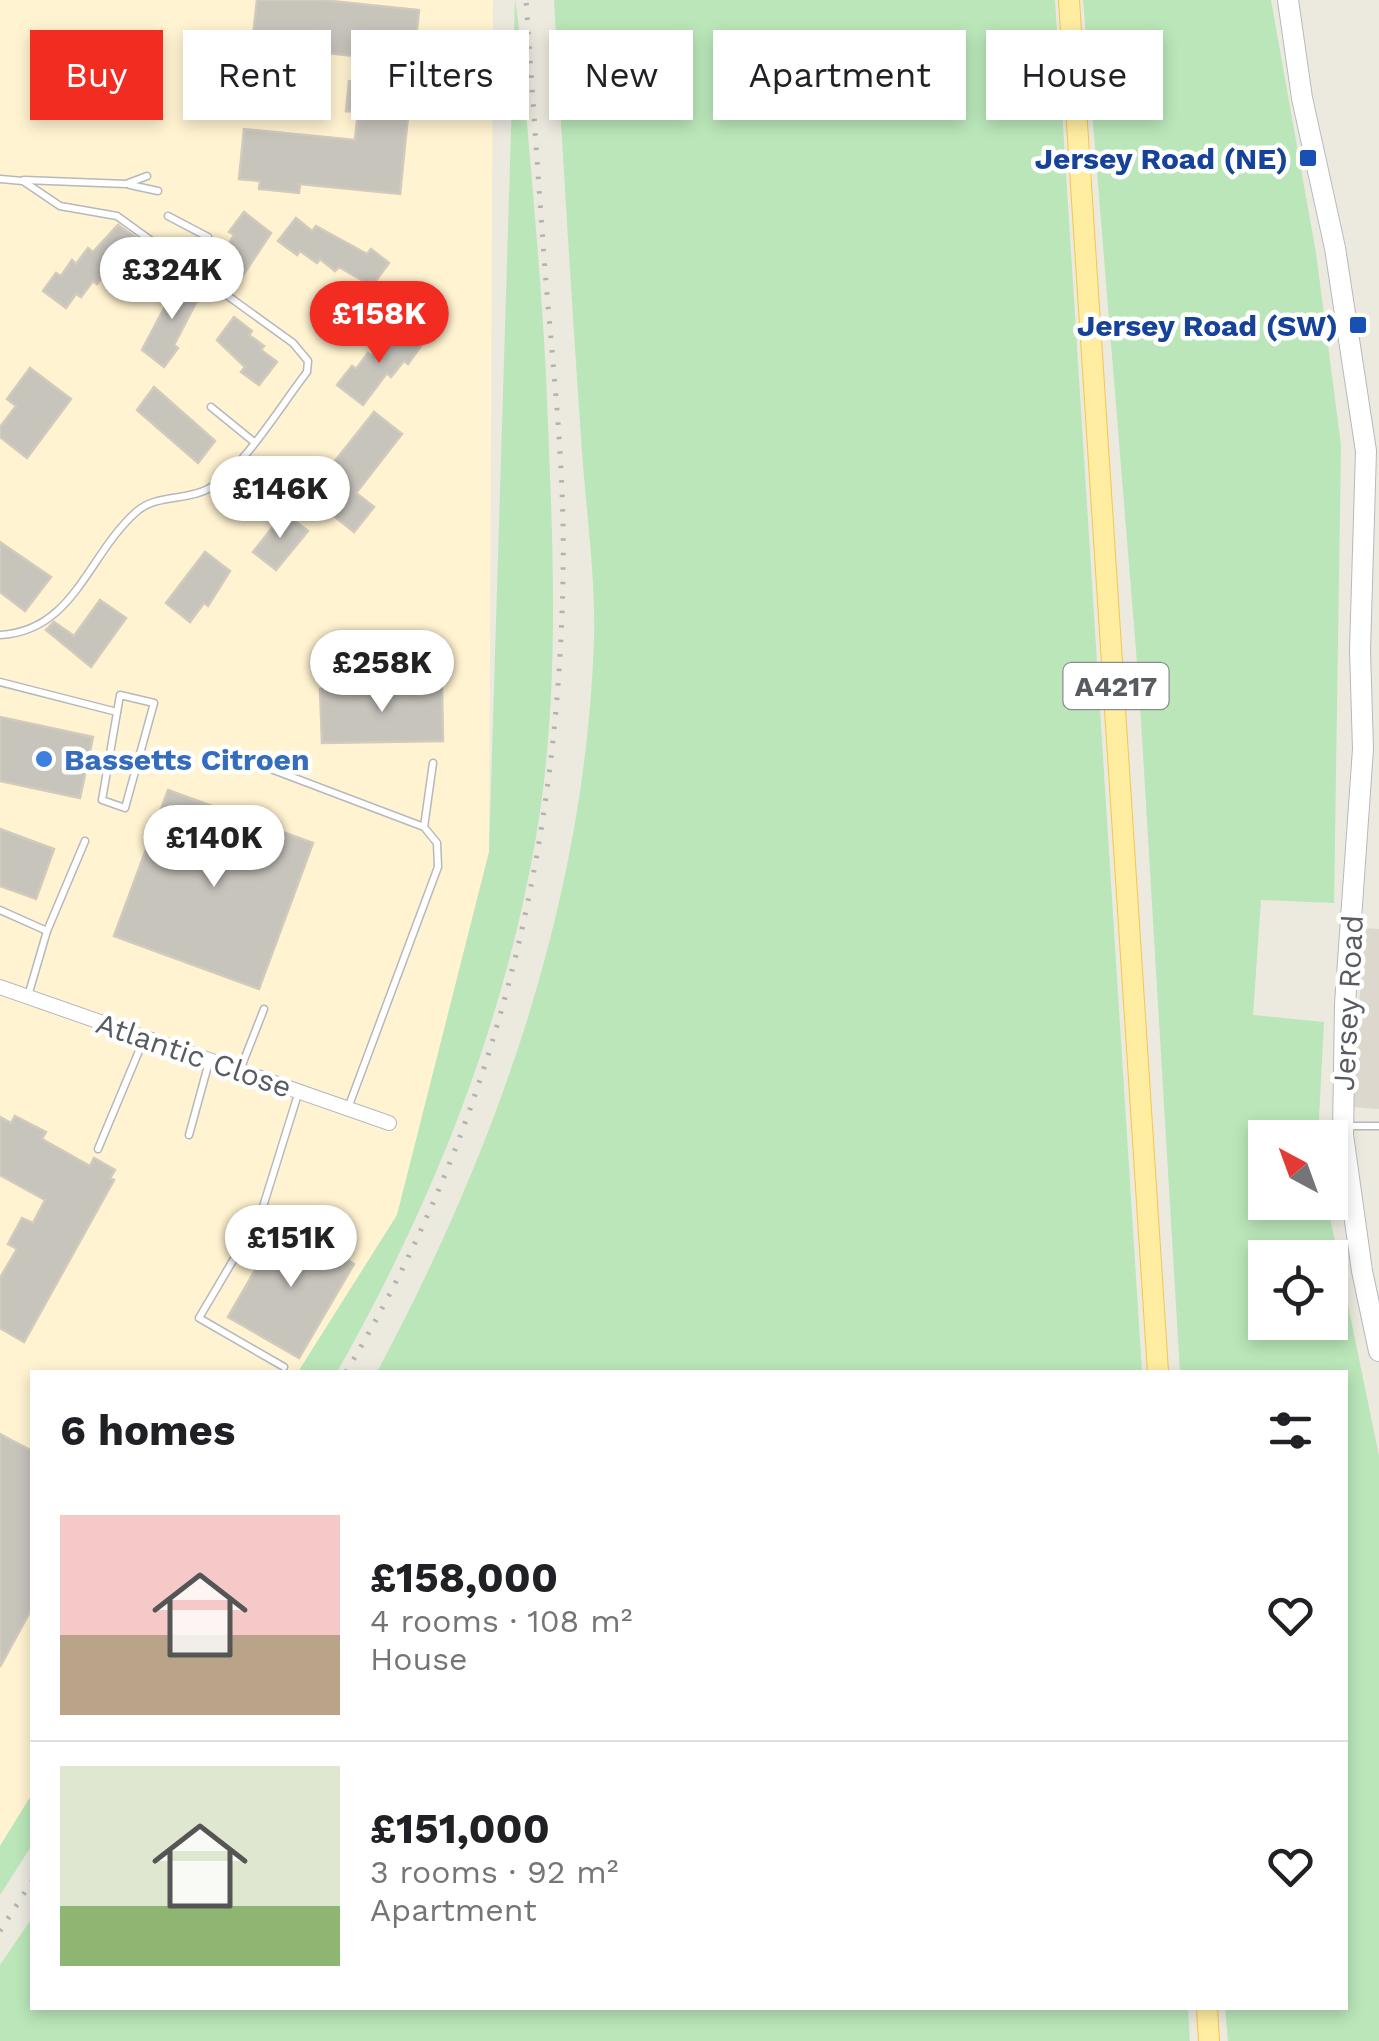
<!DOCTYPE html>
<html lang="en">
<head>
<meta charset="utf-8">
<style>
	body { margin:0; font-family:"Work Sans",sans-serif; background:#f6f6f6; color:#202124; height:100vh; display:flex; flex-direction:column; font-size:38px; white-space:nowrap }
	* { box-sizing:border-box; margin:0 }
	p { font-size:32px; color:#757577 }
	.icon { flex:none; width:55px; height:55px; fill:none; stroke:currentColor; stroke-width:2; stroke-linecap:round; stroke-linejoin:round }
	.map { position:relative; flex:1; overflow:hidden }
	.panel { position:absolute; left:30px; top:1370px; width:1318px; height:640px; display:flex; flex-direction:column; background:#fff; border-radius:0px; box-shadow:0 5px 15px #0003 }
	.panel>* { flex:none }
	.hud { position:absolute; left:30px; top:30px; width:1320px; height:90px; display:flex; gap:20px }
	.needle { width:65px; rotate:319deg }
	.fabs { position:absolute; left:1248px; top:1120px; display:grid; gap:20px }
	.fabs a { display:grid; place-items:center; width:100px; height:100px; border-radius:0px; background:#fff; box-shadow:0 5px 15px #0003; font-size:50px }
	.price { position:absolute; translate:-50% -85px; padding:0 22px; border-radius:35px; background:#fff; color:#222; font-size:32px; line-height:65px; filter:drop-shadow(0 2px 5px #0008) }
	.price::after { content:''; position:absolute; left:50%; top:60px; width:30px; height:22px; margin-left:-15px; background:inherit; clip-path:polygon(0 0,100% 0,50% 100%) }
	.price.selected { background:#f22c20; color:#fff }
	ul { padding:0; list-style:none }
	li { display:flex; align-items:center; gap:30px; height:250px; padding:0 30px }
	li+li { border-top:2px solid #e0e0e0 }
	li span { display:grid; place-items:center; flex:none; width:280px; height:200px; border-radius:0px; color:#555 }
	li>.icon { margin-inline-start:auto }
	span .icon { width:120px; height:120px; fill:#fffc; stroke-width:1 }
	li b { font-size:42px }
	h2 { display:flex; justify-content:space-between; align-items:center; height:120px; padding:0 30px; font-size:42px }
	.chip { padding:0 35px; border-radius:0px; background:#fff; box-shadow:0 5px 15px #0003; font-size:35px; line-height:90px }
	.chip.selected { background:#f22c20; color:#fff }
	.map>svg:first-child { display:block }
	.commercial { fill:#fff3d1 }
	.education { fill:#dcd8ce }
	.green { fill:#bae6b9; fill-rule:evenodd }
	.building { fill:#c7c4bc; stroke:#d1cabd; stroke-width:2.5 }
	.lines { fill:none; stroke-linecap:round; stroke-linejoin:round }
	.lane-casing { stroke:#b5b8bd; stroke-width:9 }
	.street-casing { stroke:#b5b8bd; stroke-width:16 }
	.secondary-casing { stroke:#b5b9bf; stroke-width:22 }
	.primary-casing { stroke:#f8c44c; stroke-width:22 }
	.lane { stroke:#fff; stroke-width:6 }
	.street { stroke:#fff; stroke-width:14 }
	.secondary { stroke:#fff; stroke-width:20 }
	.primary { stroke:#ffeea1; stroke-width:20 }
	.rail { stroke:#b1b2b2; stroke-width:5; stroke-dasharray:2.5 12; stroke-linecap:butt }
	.transit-dot { fill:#1a4fb4; stroke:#fff; stroke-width:4 }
	.shop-dot { fill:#3f7fe0; stroke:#fff; stroke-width:4 }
	.labels { text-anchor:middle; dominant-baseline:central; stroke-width:9; stroke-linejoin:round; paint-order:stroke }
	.shield { fill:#fff; stroke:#8a8d90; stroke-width:2.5 }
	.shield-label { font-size:28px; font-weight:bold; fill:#585c61 }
	.transit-label { font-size:30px; font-weight:bold; fill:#164399; stroke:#fff; text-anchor:end }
	.shop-label { font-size:30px; font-weight:bold; fill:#366cbe; stroke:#fff; text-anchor:start }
	.street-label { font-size:30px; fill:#585c61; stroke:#fff }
</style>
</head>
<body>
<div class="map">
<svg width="1379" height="2041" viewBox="0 0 1379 2041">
	<rect width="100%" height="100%" fill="#ece9df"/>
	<polygon class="commercial" points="0,0 493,0 489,852 397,1215 298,1372 32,1372 32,1794 0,1846"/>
	<polygon class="education" points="1364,928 1379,929 1379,1109 1353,1107"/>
	<g class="green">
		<path d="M515,0C522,44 524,90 528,135C535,216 542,296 546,376C552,529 562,686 536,837C503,1028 432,1204 337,1372H298L397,1215L489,852Z"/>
		<path d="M554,0H1055L1142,1372H377C498,1146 585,900 594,641C596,574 585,504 581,437C571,291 562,146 554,0Z"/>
		<path d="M1083,0H1271L1316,253L1341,445L1334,903L1261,900L1253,1015L1324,1022L1318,1137L1265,1138V1202L1327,1203L1379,1456V2041H1228L1225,2008H1345V1372H1180L1139,687ZM1265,1258H1330V1322H1265Z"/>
		<polygon points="32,1794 32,1845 0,1895 0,1846"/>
		<polygon points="32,1918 32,2008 1188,2008 1190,2041 0,2041 0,1965"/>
	</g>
	<g class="building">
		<polygon points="257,0 321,0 419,10 400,194 300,184 299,193 259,189 260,181 239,179 244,129 355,140 358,112 346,111 349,81 362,82 364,57 252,45"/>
		<polygon points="244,212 271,233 236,286 214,269 234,235 229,232"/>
		<polygon points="296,218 312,231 316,226 367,254 371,249 389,263 372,286 339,267 335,271 320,259 317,263 300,251 297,255 278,241"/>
		<polygon points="118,225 142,242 129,259 125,256 114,271 109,268 97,284 93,281 81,297 76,294 66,308 43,291 56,273 61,276 72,260 76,264 88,248 93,252"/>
		<polygon points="179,276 201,293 174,345 178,348 164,367 142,350 170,297 165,294"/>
		<polygon points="234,317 252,331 249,335 264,346 261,350 277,362 259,385 241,372 245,367 217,340"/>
		<polygon points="399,329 421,346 408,364 404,361 391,377 387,373 363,405 337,385 352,366 356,369 368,353 371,356 383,341 387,344"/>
		<polygon points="30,368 71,399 27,458 0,437 0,427 16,406 7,399"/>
		<polygon points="154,387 215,441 198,463 137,410"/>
		<polygon points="374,412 402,434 356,493 374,507 354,532 299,488 318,464 327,471"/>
		<polygon points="284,513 308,531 276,570 253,552"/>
		<polygon points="0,542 51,577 25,611 0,592"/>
		<polygon points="205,552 230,571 208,606 204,603 190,622 166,603"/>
		<polygon points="100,600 126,618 91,667 46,630 54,622 74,636"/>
		<polygon points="442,687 443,741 322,743 320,689"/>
		<polygon points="0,717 93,737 80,798 0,781"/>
		<polygon points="168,790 313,843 259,989 114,936"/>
		<polygon points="0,829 54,849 36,899 0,886"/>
		<polygon points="15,1116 46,1132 42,1139 90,1166 94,1158 115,1170 110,1178 114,1180 24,1342 0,1328 0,1278 17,1249 8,1244 22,1218 33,1223 45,1200 0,1175 0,1117 11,1123"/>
		<polygon points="283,1222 354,1264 299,1358 228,1317"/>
		<polygon points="0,1434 32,1451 32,1608 0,1667"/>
	</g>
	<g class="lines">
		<g class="lane-casing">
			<g id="lane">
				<path d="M0,179L23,181L60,206L117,216L293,343L308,361L307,372C281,405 244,468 208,489C186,501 156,494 136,512C87,556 74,631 0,635"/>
				<polyline points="24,180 126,184 147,176"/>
				<polyline points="130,185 158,191"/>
				<polyline points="168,216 208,237 185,268"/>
				<polyline points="211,407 254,442"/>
				<polyline points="0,682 117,712"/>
				<polygon points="120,695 154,703 125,808 102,800"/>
				<polyline points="247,760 424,827 437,843 438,867 348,1108"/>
				<polyline points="424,827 433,763"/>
				<polyline points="0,910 47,931"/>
				<polyline points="28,996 47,931 85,841"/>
				<polyline points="240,1070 264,1009"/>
				<polyline points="1349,1126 1379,1126"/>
				<polyline points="189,1135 209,1062"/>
				<polyline points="98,1149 144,1039"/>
				<polyline points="284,1367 199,1318 261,1213 299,1091"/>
			</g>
		</g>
		<g class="street-casing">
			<polyline id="street" points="0,987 389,1123"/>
		</g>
		<g class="secondary-casing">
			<polyline id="secondary" points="1288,0 1302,98 1335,248 1366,451 1360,650 1363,749 1345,1004 1343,1135 1362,1271 1379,1351"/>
		</g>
		<g class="primary-casing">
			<g id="primary">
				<polyline points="1069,0 1158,1372"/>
				<polyline points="1207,2008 1209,2041"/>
			</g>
		</g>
		<use href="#lane" class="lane"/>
		<use href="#street" class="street"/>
		<use href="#secondary" class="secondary"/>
		<use href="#primary" class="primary"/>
		<g class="rail">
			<path d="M346,1372C492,1129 559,855 563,573C565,480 555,387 547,294C539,196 533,98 526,0"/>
			<polyline points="0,1931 32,1881"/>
		</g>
	</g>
	<g class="transit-dot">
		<rect x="1298" y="148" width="20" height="20" rx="5"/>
		<rect x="1348" y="315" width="20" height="20" rx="5"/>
	</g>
	<circle class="shop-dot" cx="44" cy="759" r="10"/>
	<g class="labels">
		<rect class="shield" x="1063.5" y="663" width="105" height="46" rx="8"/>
		<g class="shield-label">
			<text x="1116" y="686">A4217</text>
		</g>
		<g class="transit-label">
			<text x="1288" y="158">Jersey Road (NE)</text>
			<text x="1338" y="325">Jersey Road (SW)</text>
		</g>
		<g class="shop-label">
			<text x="64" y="759">Bassetts Citroen</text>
		</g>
		<g class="street-label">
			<text transform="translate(1348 1003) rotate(-87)">Jersey Road</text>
			<text transform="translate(194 1055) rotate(19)">Atlantic Close</text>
		</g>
	</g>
</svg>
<div class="fabs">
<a><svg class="needle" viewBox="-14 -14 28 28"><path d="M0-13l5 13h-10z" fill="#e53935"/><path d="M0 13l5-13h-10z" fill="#757577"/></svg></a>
<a><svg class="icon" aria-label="locate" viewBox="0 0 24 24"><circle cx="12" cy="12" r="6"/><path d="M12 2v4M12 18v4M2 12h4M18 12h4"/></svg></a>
</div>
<b class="price" style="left:172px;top:322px">£324K</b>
<b class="price selected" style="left:379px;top:366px">£158K</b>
<b class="price" style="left:280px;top:541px">£146K</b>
<b class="price" style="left:382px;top:715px">£258K</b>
<b class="price" style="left:214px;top:890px">£140K</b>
<b class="price" style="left:291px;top:1290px">£151K</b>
<div class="hud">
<a class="chip selected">Buy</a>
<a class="chip">Rent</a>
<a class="chip">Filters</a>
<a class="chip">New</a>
<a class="chip">Apartment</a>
<a class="chip">House</a>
</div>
<section class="panel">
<h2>6 homes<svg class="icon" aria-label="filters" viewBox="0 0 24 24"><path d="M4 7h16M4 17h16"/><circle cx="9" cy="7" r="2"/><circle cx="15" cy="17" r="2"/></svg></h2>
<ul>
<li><span style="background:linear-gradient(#f6c9c9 60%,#b9a48a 0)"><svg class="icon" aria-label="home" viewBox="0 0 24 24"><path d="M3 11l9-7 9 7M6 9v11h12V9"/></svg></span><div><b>£158,000</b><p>4 rooms · 108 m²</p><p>House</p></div><svg class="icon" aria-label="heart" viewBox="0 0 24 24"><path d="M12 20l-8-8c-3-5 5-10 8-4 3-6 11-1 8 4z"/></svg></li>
<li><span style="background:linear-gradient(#dfe7d0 70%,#8fb573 0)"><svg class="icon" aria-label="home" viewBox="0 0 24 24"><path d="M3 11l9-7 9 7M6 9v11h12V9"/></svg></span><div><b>£151,000</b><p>3 rooms · 92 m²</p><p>Apartment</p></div><svg class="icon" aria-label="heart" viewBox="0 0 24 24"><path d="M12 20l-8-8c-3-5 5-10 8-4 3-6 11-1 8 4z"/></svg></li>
</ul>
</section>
</div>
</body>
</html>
